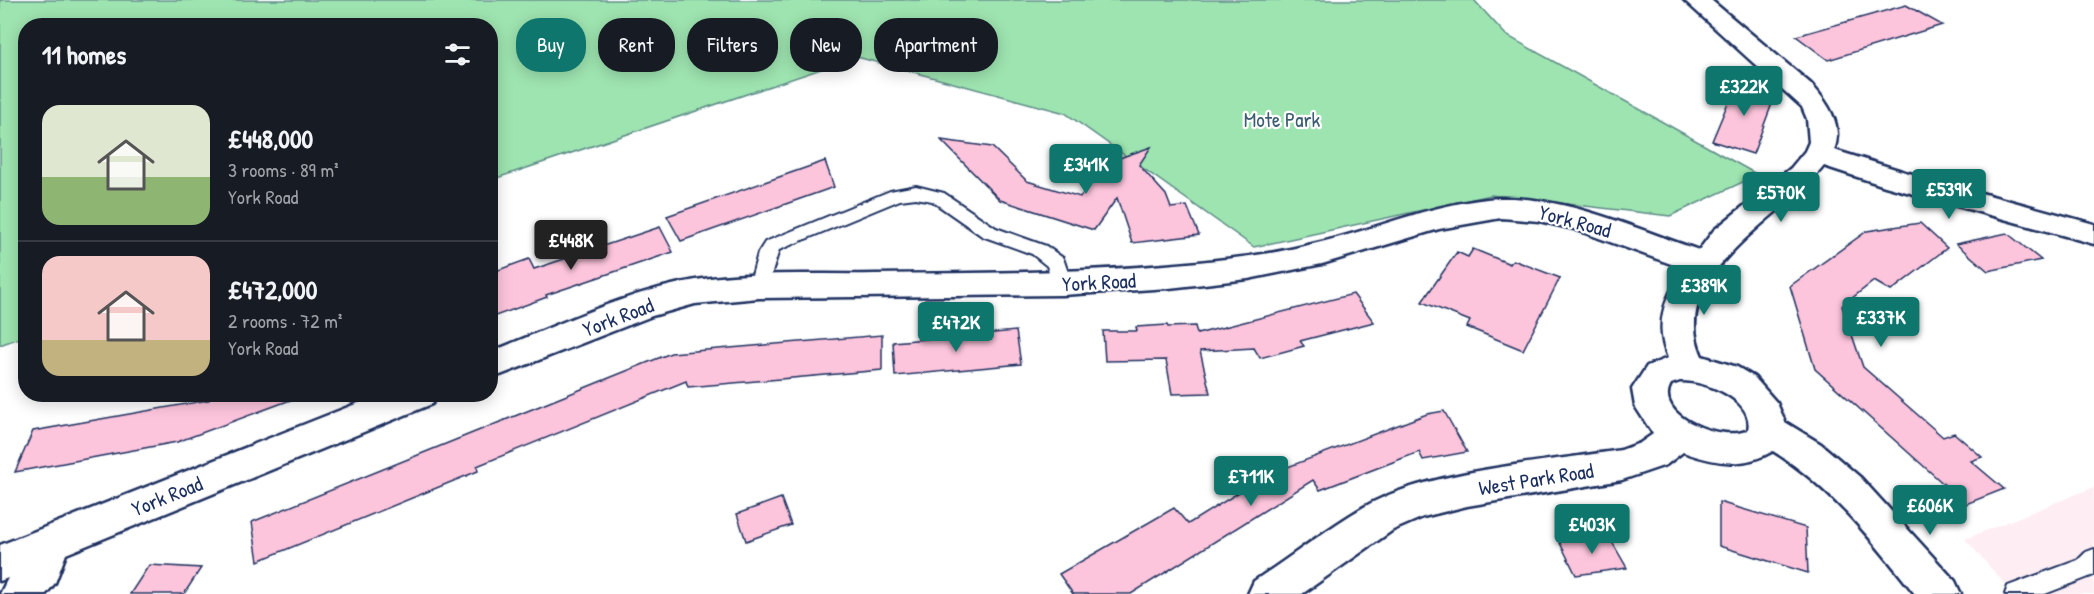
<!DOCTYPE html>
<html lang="en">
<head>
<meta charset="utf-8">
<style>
	body { margin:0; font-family:"Patrick Hand",sans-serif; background:#242831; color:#f1f3f6; height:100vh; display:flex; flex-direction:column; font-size:22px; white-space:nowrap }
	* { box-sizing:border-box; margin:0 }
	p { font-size:20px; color:#9ea1a6 }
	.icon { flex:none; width:33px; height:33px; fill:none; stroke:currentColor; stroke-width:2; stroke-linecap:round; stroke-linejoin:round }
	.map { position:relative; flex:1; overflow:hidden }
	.drawer { position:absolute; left:18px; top:18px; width:480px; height:384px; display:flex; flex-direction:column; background:#171b24; border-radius:24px; box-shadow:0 3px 15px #0003 }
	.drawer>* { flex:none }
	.hud { position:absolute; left:516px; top:18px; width:570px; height:54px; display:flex; gap:12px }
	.price { position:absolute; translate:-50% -51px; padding:0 14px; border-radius:6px; background:#0f766e; color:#fff; font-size:20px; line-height:39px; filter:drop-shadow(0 2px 3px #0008) }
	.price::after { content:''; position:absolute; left:50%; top:36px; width:18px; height:14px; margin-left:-9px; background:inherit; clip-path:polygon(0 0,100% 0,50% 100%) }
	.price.current { background:#222; color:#fff }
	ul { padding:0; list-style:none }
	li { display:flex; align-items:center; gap:18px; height:150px; padding:0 24px }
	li+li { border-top:2px solid #363941 }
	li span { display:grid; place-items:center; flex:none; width:168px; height:120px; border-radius:18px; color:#555 }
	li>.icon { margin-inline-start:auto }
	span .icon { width:72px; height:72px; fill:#fffc; stroke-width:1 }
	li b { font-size:26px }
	h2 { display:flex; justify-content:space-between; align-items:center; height:72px; padding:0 24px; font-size:26px }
	.tag { padding:0 21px; border-radius:24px; background:#171b24; box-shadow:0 3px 15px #0003; font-size:21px; line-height:54px }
	.tag.current { background:#0f766e; color:#fff }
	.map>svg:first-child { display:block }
	.built { fill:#feeef4 }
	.green { fill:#9ee4b0; stroke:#5c8a87; stroke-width:1.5 }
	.building { fill:#fdc5dc; stroke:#1b2f5e; stroke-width:1.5 }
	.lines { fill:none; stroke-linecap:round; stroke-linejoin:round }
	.lane-casing { stroke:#1b2f5e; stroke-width:4 }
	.street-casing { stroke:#1b2f5e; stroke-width:5 }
	.lane { fill:#fff; fill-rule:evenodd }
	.street { fill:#fff; fill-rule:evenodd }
	.labels { text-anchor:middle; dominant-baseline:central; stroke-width:4.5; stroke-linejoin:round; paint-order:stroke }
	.park-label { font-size:21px; fill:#3c5c72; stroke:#fff }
	.street-label { font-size:21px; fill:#1b2f5e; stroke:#fff }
</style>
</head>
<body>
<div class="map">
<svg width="2094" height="594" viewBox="0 0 2094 594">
	<rect width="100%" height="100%" fill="#fff"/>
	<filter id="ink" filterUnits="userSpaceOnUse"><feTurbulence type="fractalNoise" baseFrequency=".0167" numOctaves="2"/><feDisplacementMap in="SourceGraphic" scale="12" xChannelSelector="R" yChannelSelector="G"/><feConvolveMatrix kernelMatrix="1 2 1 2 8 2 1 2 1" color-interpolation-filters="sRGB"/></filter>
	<g filter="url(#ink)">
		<polygon class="built" points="2094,487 2094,594 2014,594 1965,539"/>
		<polygon class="green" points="0,0 1474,0 1506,35 1758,175 1670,216 1491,195 1254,247 1065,113 857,57 491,180 490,26 26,26 25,336 0,345"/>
		<g class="building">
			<polygon points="1906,5 1942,25 1828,60 1796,36"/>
			<polygon points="1740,74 1773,101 1753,154 1712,141"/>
			<polygon points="941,140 992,147 1027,181 1080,197 1106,165 1105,163 1151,147 1139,165 1166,195 1171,208 1187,206 1199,235 1132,243 1117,198 1094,230 1000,200"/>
			<polygon points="825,161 834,187 681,241 667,216"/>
			<polygon points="1920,223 1947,248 1891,291 1874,281 1842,306 1863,367 1943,437 1954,433 1982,457 1971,461 2004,489 1966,504 1815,369 1790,286 1867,231"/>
			<polygon points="660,227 673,252 546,295 547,297 490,318 490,273 529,259 534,269"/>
			<polygon points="2007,233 2041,260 1988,271 1956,244"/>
			<polygon points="1473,249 1510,264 1513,260 1560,278 1523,350 1467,327 1470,321 1422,302 1457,252 1468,257"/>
			<polygon points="1353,294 1374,322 1300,341 1304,346 1260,358 1254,348 1200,351 1210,393 1172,394 1166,360 1105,361 1103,331 1137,331 1136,327 1167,325 1168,327 1195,326 1197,334"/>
			<polygon points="1016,331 1021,364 895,376 893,342"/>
			<polygon points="882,335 882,370 688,387 686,381 477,466 478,471 258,561 252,522 671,353"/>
			<polygon points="208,394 296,394 296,398 177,442 15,472 33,431 209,400"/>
			<polygon points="1444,411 1467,452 1423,460 1419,452 1320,490 1313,480 1131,594 1073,594 1059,574 1174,508 1188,524 1278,468 1280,470 1427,414"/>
			<polygon points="781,498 791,525 746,541 737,514"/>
			<polygon points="1719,502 1806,528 1808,573 1719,546"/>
			<polygon points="1608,535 1627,568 1576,575 1559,541"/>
			<polygon points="149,565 201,568 184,594 130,594"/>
		</g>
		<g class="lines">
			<g class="lane-casing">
				<g id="lane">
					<polygon points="916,186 944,193 996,228 1046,246 1063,258 1072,284 1069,289 1055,289 1047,266 1032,254 982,236 932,201 916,198 900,200 779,250 766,292 752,292 749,287 758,253 765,242 890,191"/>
					<polygon points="2094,549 2094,575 2045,594 2005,594 2008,586 2078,560 2086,552"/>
				</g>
			</g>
			<g class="street-casing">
				<g id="street">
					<path d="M1684,0H1711L1811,84C1827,102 1844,125 1834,150L1905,172L2094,224V244L1885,186L1824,166C1783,218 1665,274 1702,356L1737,367L1754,377L1777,403L1785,422L1821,444L1861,478L1955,581L1961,594H1915C1874,542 1830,486 1773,451C1742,469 1715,463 1683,452L1666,465L1622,480L1467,506L1423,517L1393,530L1302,594H1248L1254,581C1291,557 1326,529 1364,507C1428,470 1546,462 1621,450L1640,443L1653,434L1635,406L1632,389L1647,366L1668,358C1654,325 1664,296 1685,269L1574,229L1539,221L1501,218L1439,229L1322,264L1248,279L1169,288L1062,295L759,298L695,304L652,316L490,379V352C557,326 625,292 696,280C754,271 816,275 876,274C990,273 1103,273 1217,260C1251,257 1286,251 1321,242C1380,228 1439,201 1501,198C1565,196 1639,230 1699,250L1714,230L1791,168L1805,151L1809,142L1807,119L1802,107ZM1680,381C1704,380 1755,399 1748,430C1724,443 1652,416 1671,384Z"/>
					<polygon points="381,394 437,394 432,404 66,554 55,583 46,594 0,594 8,578 0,581 0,545"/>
				</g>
			</g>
			<use href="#lane" class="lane"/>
			<use href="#street" class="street"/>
		</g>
	</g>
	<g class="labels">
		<g class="park-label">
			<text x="1282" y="119">Mote Park</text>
		</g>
		<g class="street-label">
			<text transform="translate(1575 221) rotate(15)">York Road</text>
			<text transform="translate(1099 282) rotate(-3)">York Road</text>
			<text transform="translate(618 317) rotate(-21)">York Road</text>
			<text transform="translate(1536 479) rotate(-9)">West Park Road</text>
			<text transform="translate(167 496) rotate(-22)">York Road</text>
		</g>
	</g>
</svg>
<b class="price" style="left:1744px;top:117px">£322K</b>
<b class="price" style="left:1086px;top:195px">£341K</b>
<b class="price" style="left:1949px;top:220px">£539K</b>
<b class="price" style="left:1781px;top:223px">£570K</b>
<b class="price current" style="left:571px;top:271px">£448K</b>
<b class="price" style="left:1704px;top:316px">£389K</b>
<b class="price" style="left:1881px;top:348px">£337K</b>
<b class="price" style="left:956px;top:353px">£472K</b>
<b class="price" style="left:1251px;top:507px">£711K</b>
<b class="price" style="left:1930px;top:536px">£606K</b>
<b class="price" style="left:1592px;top:555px">£403K</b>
<div class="hud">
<a class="tag current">Buy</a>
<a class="tag">Rent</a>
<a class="tag">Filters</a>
<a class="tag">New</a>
<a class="tag">Apartment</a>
</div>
<section class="drawer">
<h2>11 homes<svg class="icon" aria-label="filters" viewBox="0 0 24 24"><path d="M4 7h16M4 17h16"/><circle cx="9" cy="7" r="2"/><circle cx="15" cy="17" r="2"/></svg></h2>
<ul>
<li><span style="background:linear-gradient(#dfe7d0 60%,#8fb573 0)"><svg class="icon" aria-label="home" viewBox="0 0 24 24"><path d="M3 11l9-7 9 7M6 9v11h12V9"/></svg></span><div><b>£448,000</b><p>3 rooms · 89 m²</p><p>York Road</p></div></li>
<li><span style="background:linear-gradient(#f6c9c9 70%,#c2b280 0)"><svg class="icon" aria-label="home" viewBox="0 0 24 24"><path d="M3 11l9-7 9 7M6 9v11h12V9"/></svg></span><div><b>£472,000</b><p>2 rooms · 72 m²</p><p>York Road</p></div></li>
</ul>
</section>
</div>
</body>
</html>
